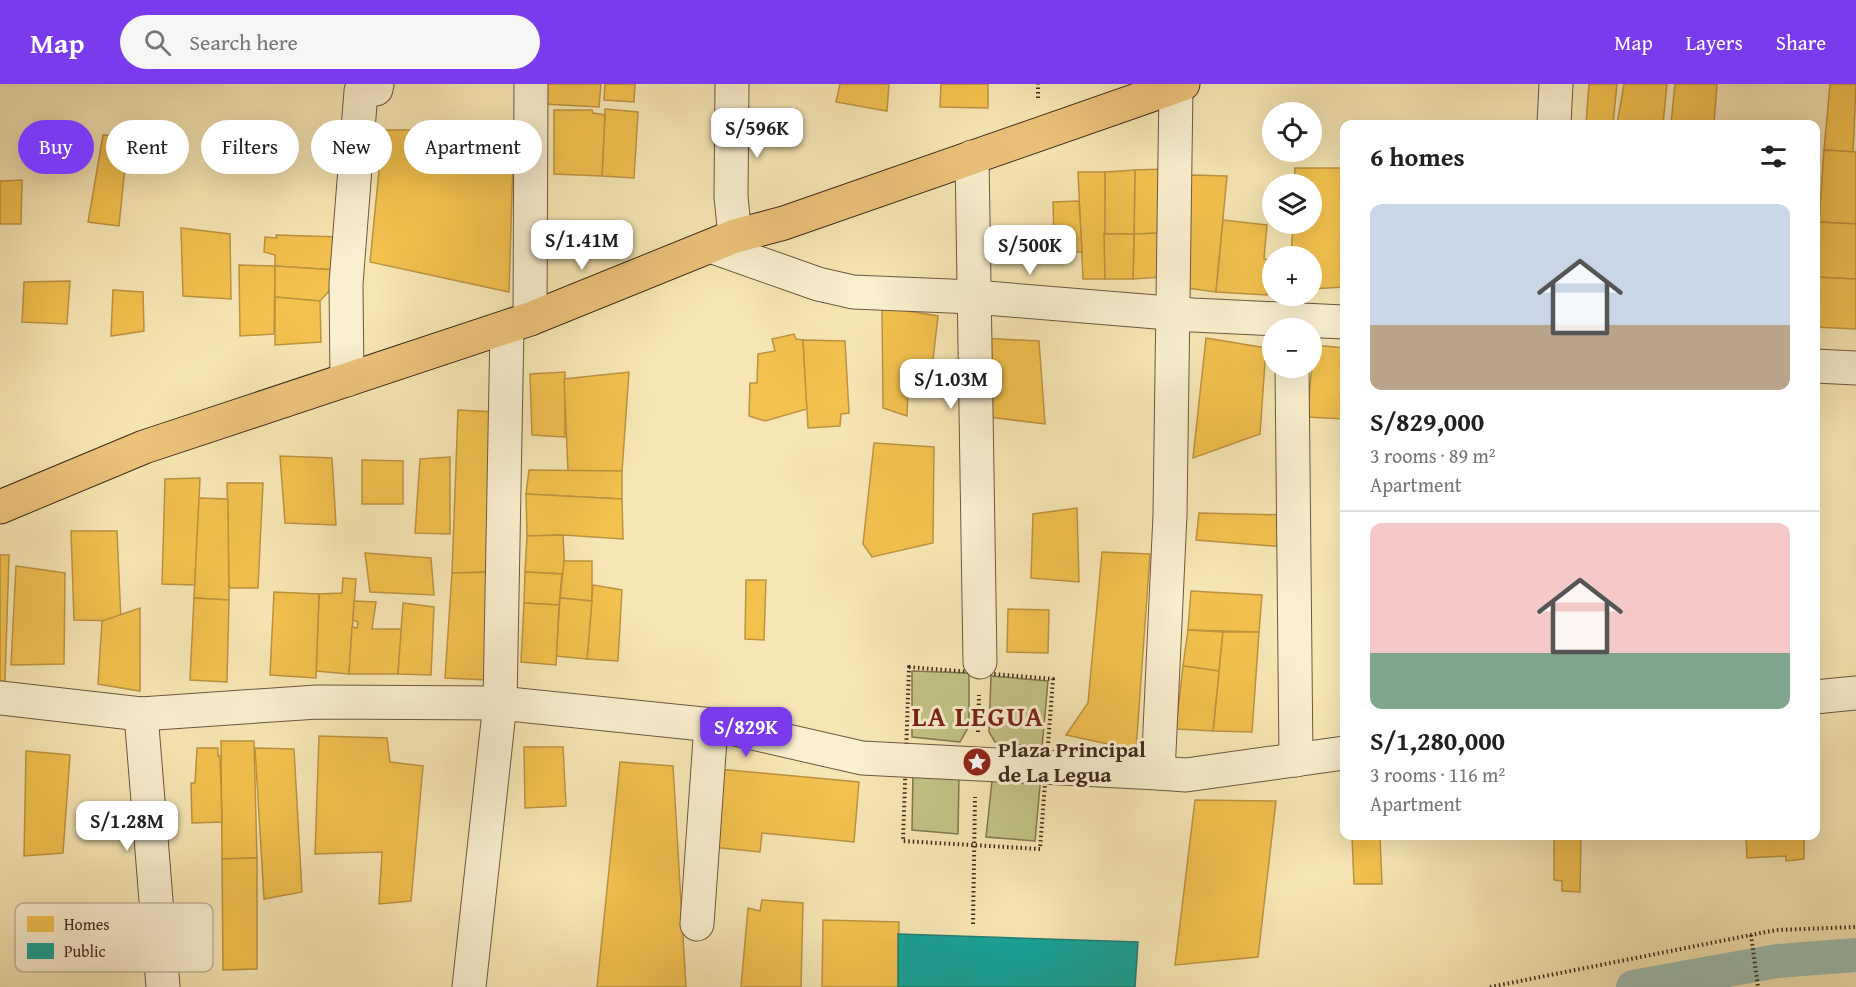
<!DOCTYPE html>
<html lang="en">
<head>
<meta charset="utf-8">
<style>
	body { margin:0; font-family:"Gentium Book Plus",serif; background:#f6f6f6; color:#202124; height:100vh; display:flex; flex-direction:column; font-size:22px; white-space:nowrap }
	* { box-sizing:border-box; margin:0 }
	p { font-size:20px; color:#757577 }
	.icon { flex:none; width:33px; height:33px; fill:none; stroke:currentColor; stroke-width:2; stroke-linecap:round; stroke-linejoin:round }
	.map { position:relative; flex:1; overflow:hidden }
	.panel { position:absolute; left:1340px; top:36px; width:480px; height:720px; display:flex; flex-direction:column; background:#fff; border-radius:12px; box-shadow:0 6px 24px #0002 }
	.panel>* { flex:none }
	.banner { position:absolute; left:18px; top:36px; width:570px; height:54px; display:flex; gap:12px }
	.tools { position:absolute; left:1262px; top:18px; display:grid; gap:12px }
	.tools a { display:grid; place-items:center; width:60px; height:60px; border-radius:50%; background:#fff; box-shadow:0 6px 24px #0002; font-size:30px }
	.price { position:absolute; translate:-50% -51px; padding:0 14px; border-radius:12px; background:#fff; color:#222; font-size:20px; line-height:39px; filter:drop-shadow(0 2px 3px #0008) }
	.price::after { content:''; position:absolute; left:50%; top:36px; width:18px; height:14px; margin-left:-9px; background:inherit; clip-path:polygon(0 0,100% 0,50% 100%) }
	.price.selected { background:#7c3aed; color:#fff }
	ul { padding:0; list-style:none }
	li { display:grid; align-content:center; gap:12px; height:318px; padding:0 30px }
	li+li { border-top:2px solid #e0e0e0 }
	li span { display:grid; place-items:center; height:186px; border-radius:12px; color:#555 }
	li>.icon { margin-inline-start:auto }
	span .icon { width:108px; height:108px; fill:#fffc; stroke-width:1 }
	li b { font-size:26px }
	h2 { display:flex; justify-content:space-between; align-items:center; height:72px; padding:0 30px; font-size:26px }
	.pill { padding:0 21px; border-radius:27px; background:#fff; box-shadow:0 6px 24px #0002; font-size:21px; line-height:54px }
	.pill.selected { background:#7c3aed; color:#fff }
	header { display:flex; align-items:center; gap:36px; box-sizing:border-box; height:84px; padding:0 30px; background:#7c3aed; color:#fff }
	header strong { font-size:28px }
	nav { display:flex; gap:33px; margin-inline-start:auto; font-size:21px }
	.search { width:420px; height:54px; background:#f6f6f6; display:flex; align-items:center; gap:15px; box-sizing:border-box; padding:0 21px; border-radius:33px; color:#757577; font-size:22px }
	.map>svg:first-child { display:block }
	.green { fill:#c3c388; stroke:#807652; stroke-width:1.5 }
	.homes { fill:#f2c14e; stroke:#bc933f; stroke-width:1.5 }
	.public { fill:#17a398; stroke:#227e72; stroke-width:1.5 }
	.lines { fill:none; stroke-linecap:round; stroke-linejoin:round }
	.canal { stroke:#9dbfb1; stroke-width:34 }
	.minor-casing { stroke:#6c5842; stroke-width:35 }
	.major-casing { stroke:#3d291b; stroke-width:35 }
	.path { stroke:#3d291b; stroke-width:4; stroke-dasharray:1.5 3; stroke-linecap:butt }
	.minor { stroke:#faefcf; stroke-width:33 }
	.major { stroke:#ecc37a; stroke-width:33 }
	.labels { text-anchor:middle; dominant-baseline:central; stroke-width:6; stroke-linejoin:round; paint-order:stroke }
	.poi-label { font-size:22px; font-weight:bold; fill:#3d291b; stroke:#faefcf; text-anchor:start }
	.district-label { font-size:28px; font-weight:bold; letter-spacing:1.5px; fill:#7a1f14; stroke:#faefcf }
	.key { fill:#faefcf; stroke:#c1b499; stroke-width:1.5 }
	.key-label { font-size:16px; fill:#3d291b }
</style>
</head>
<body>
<header>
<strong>Map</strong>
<div class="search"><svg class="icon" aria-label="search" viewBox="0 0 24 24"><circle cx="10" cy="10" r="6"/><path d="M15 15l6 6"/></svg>Search here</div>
<nav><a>Map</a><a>Layers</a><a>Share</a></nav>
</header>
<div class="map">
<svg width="1856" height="903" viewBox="0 0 1856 903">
	<rect width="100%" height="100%" fill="#f7e6b5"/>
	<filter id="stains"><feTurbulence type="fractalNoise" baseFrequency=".00333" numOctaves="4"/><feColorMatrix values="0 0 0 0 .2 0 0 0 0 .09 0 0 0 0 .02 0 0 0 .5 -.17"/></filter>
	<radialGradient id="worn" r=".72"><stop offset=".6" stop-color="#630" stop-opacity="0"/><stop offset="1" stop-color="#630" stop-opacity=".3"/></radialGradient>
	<g class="green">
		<polygon points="912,587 969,589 969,642 960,658 912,653"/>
		<polygon points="991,592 1048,597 1042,663 995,658 989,648"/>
		<polygon points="913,687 959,693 958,750 912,746"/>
		<polygon points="1041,691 1035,757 986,753 992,697"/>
	</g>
	<g class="homes">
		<polygon points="545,0 601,0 599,23 544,20"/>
		<polygon points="605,0 635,0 634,18 604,16"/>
		<polygon points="840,0 889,0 887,27 836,18"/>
		<polygon points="941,0 988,0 988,24 940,23"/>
		<polygon points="1589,0 1617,0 1613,40 1586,40"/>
		<polygon points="1624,0 1667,0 1663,40 1617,40"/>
		<polygon points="1675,0 1717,0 1714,40 1671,40"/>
		<polygon points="1830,0 1856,0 1853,68 1824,66"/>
		<polygon points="605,25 638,28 634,94 602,92"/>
		<polygon points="554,26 592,26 593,29 605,31 602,92 554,90"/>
		<polygon points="383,46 475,46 484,72 513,77 509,208 370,178"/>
		<polygon points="103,51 128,53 119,142 88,138"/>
		<polygon points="1824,66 1856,68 1856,140 1819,138"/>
		<polygon points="1295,84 1344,84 1344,203 1311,205 1311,172 1291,172 1293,140 1311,140 1311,100 1294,100"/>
		<polygon points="1164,85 1163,149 1134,150 1135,86"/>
		<polygon points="1135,86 1134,150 1104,150 1105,88"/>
		<polygon points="1078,88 1105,88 1105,195 1083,195"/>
		<polygon points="1191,91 1227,92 1216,208 1180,203"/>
		<polygon points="22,96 21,140 0,140 0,97"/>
		<polygon points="1079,117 1082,168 1067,168 1067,152 1054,153 1053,118"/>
		<polygon points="1223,136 1267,141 1264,175 1271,176 1267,211 1216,208"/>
		<polygon points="1819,138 1856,140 1856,195 1815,193"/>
		<polygon points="181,144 230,150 231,215 183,212"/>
		<polygon points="1163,149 1162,193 1133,195 1134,150"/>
		<polygon points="1104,150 1134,150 1133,195 1105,195"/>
		<polygon points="276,151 340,153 336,186 275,182 275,171 264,168 265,153 277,154"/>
		<polygon points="239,181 275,182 274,250 240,252"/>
		<polygon points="275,182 336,186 330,206 320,217 275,213"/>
		<polygon points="1815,193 1856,195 1856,245 1815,243"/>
		<polygon points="70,197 67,240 22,238 24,198"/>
		<polygon points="113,206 143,208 144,247 111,252"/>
		<polygon points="275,213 320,217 321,258 275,261"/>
		<polygon points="882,223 938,232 932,284 909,280 907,332 883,324"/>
		<polygon points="794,250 796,255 803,256 807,325 765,337 749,332 750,299 757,299 758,270 775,267 772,255"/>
		<polygon points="981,254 1039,257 1045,340 989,333"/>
		<polygon points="1206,254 1266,264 1260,350 1193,374"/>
		<polygon points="803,256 845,257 849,329 841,330 840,342 808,344"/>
		<polygon points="1314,261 1344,264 1344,335 1307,333"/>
		<polygon points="565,288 565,353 532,351 530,290"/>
		<polygon points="629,288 622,387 568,388 564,295"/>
		<polygon points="458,326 497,328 494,488 452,489"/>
		<polygon points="874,359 934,363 933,459 872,473 863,460"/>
		<polygon points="280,372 332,374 336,441 285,439"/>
		<polygon points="450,373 450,450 415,449 420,375"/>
		<polygon points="362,376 403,377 403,420 362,420"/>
		<polygon points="529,386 622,387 622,415 526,410"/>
		<polygon points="200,394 195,501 162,500 165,395"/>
		<polygon points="227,399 263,399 258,504 229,504"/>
		<polygon points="526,410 622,415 623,455 563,451 527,452"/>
		<polygon points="199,414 228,415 229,516 194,514"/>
		<polygon points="1077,424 1079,498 1031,494 1033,430"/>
		<polygon points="1199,429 1287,431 1285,463 1196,456"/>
		<polygon points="71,447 117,447 121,537 74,536"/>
		<polygon points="563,451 565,490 525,488 527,452"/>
		<polygon points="1102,468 1150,470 1136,666 1066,651 1088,619"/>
		<polygon points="365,469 431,474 434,511 370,508"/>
		<polygon points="0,471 9,471 5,597 0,597"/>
		<polygon points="564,477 592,477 592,517 560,514"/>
		<polygon points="16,482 65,489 64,580 11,581"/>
		<polygon points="494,488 488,596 445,594 452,489"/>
		<polygon points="525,488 562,490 559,521 524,519"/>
		<polygon points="343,494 356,495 349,590 316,587 319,510 342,509"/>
		<polygon points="746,496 766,496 764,556 745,555"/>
		<polygon points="593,501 622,506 618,577 587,575"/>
		<polygon points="1191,507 1262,511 1259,548 1188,546"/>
		<polygon points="274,508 319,510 316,594 270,591"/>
		<polygon points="194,514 229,516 227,598 190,596"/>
		<polygon points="560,514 592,517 587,575 556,572"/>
		<polygon points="354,517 376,518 372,545 402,545 398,590 349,590 352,543 357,544 358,538 353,536"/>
		<polygon points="403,519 434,523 431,591 398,590"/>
		<polygon points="524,519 559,521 556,581 521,578"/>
		<polygon points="140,524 140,607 98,600 102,537"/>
		<polygon points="1008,525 1049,526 1048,569 1007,568"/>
		<polygon points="1188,546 1223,548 1219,587 1183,582"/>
		<polygon points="1223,548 1259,548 1252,648 1213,647"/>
		<polygon points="1183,582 1219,587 1213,647 1176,645"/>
		<polygon points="319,652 387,654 390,678 423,682 411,817 379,820 382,768 315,770"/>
		<polygon points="221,657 254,657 257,774 222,775"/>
		<polygon points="524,663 563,663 566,722 525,724"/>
		<polygon points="197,664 218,664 218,672 220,672 222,738 192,739 191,699 195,699"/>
		<polygon points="255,664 294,665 302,808 264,815"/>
		<polygon points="26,667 70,671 63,769 24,772"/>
		<polygon points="620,678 673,682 686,903 597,903"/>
		<polygon points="718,685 859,698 854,758 762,749 760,768 711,763"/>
		<polygon points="1195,716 1276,717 1258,873 1175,881"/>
		<polygon points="1352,752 1380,752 1382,800 1354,800"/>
		<polygon points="1554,752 1581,752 1580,808 1562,807 1562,797 1554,796"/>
		<polygon points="1755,752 1804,752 1804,775 1786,777 1786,772 1747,774 1746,755 1756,754"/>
		<polygon points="257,774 257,885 223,886 222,775"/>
		<polygon points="762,816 803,819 801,903 741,903 748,824 760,827"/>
		<polygon points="823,836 899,838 898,903 822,903"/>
	</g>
	<polygon class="public" points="898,850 1138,858 1135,903 898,903"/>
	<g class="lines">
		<polyline class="canal" points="1633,903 1777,877 1856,871"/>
		<g class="minor-casing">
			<g id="minor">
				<polyline points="732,0 731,113 735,152"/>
				<polyline points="1554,40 1556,0"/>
				<polyline points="972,73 980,578"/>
				<polyline points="713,163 818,200 853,208 974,213 1193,231 1344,238"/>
				<polyline points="530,235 531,0"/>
				<polyline points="1815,282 1856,284"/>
				<polyline points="1292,284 1296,676"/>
				<polyline points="347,296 346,200 361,7 376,5 377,0"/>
				<polyline points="1815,613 1856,609"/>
				<polyline points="0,614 141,630 317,618 500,619 722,642 862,674 1158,689 1186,691 1344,669"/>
				<polyline points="141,630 163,903"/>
				<polyline points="1158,689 1170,431 1176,2"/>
				<polyline points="697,840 711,641"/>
				<polyline points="469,903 500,619 507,243"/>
			</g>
		</g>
		<g class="major-casing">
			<polyline id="major" points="0,423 144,363 530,235 735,152 784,139 1183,0"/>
		</g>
		<g class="path">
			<polyline points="1038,14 1038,0"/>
			<polygon points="909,583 1053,595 1040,765 903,757"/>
			<polyline points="978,648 979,611"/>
			<polyline points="973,840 975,713"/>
			<polyline points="1751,851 1758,903"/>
			<polyline points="1490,903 1776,846 1856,843"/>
		</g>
		<use href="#minor" class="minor"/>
		<use href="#major" class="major"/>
	</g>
	<defs>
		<g id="sight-disc" transform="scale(1.5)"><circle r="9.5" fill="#8f2418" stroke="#faefcf"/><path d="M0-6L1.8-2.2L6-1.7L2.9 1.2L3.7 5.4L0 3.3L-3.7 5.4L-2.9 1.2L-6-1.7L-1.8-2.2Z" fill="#fff"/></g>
	</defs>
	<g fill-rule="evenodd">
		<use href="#sight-disc" x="977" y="678"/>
	</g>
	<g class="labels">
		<g class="poi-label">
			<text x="998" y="665">Plaza Principal<tspan x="998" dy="25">de La Legua</tspan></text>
		</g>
		<g class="district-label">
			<text x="978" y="631">LA LEGUA</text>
		</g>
	</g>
	<rect x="15" y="819" width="198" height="69" rx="9" class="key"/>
	<rect x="27" y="832" width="27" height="16" fill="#f2c14e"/>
	<rect x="27" y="859" width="27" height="16" fill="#17a398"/>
	<g class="key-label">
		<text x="64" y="846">Homes</text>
		<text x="64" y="873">Public</text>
	</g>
	<rect width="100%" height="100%" filter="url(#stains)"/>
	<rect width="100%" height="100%" fill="url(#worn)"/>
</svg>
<div class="tools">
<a><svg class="icon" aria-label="locate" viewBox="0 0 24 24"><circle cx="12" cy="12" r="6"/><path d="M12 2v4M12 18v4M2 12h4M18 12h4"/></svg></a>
<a><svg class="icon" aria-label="layers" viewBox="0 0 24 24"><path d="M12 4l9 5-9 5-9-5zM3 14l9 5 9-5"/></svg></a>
<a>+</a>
<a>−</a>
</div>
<b class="price" style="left:757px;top:75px">S/596K</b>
<b class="price" style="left:582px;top:187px">S/1.41M</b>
<b class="price" style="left:1030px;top:192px">S/500K</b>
<b class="price" style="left:951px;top:326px">S/1.03M</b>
<b class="price selected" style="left:746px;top:674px">S/829K</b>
<b class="price" style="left:127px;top:768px">S/1.28M</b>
<div class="banner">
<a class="pill selected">Buy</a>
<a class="pill">Rent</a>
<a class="pill">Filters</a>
<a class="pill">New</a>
<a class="pill">Apartment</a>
</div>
<section class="panel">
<h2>6 homes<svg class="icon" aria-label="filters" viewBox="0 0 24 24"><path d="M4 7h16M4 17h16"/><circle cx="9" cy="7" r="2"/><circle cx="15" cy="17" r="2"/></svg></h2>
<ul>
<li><span style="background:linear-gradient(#c9d6e8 65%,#b9a48a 0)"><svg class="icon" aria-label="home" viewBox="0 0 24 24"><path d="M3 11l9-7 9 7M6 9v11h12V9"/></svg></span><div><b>S/829,000</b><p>3 rooms · 89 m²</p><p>Apartment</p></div></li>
<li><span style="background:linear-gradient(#f6c9c9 70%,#7fa58c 0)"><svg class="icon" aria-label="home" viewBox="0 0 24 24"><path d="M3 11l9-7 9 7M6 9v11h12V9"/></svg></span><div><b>S/1,280,000</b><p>3 rooms · 116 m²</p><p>Apartment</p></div></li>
</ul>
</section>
</div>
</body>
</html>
